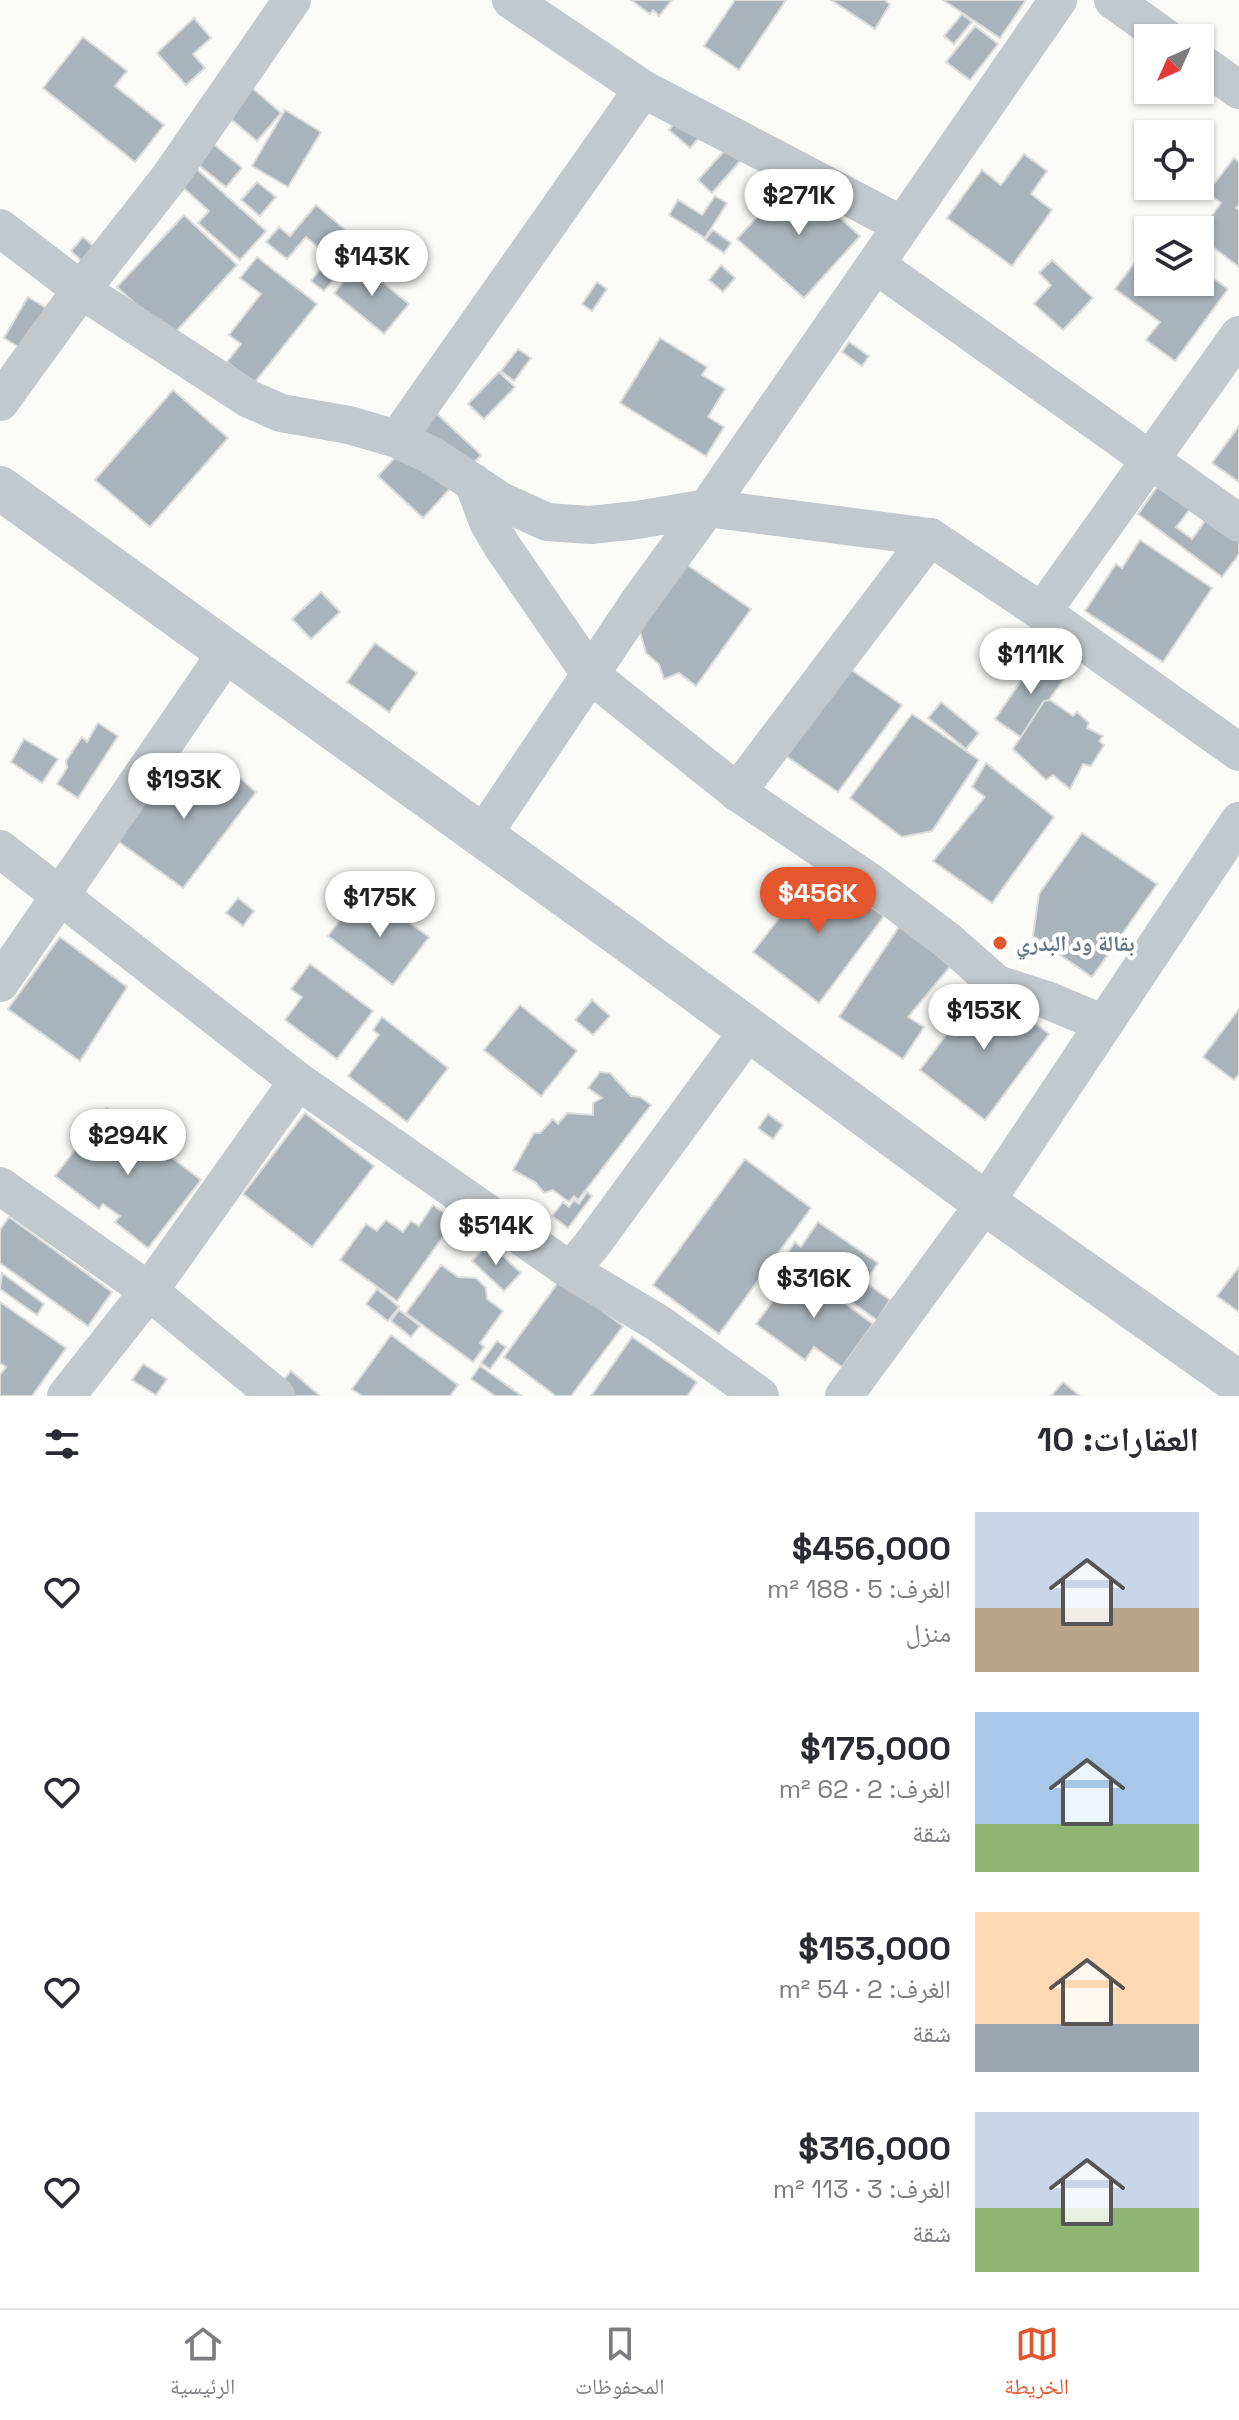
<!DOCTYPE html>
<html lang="ar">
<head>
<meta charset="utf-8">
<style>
	body { margin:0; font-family:"Space Grotesk","Noto Naskh Arabic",sans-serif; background:#f2f2f3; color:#2b2b33; direction:rtl; height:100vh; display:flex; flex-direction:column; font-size:30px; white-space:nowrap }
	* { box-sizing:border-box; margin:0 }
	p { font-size:26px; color:#7c7c81 }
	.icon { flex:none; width:44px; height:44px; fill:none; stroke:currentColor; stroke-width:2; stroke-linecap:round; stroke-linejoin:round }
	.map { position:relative; height:1396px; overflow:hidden; direction:ltr }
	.details { display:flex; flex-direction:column; background:#fff; flex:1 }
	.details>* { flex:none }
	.needle { width:52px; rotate:225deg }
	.fabs { position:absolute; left:1134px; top:24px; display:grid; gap:16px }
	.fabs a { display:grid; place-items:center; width:80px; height:80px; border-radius:0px; background:#fff; box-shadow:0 2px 6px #0004; font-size:40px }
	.price { position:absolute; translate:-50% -68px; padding:0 18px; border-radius:28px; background:#fff; color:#222; font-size:26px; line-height:52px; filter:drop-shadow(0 2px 4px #0008) }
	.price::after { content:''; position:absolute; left:50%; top:48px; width:24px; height:18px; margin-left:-12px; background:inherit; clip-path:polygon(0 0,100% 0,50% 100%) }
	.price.active { background:#e4572e; color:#fff }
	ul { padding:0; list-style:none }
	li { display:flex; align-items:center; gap:24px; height:200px; padding:0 40px }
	li span { display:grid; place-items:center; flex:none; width:224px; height:160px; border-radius:0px; color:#555 }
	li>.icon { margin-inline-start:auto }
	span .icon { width:96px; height:96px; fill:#fffc; stroke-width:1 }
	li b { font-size:34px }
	h2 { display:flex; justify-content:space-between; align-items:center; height:96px; padding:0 40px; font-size:34px }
	.tabs { display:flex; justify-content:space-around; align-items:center; height:112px; border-top:2px solid #e1e1e2; background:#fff; font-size:22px; color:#7c7c81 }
	.tabs a { display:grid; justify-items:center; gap:4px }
	.tabs .active { color:#e4572e }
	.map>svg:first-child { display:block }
	.building { fill:#aab3b9; stroke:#dcdcda; stroke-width:2 }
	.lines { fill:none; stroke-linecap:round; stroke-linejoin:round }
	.minor { stroke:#c3c8cc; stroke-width:38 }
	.tertiary { stroke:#c3c8cc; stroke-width:44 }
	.poi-dot { fill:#e4572e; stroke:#fff; stroke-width:3 }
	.labels { text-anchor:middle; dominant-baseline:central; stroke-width:8; stroke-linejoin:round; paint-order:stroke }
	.poi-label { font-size:22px; font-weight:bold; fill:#657683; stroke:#fff; text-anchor:start }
</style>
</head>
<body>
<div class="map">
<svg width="1239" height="1396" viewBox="0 0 1239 1396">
	<rect width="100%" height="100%" fill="#fafaf8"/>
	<g class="building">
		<polygon points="631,0 672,0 659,16 653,10 650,14"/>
		<polygon points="735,0 786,0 739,70 704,46"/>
		<polygon points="831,0 884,0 890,4 875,29"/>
		<polygon points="943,0 1026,0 1000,38"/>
		<polygon points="962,14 972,22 954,44 944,36"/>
		<polygon points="194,18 211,38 193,54 205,68 186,85 157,53"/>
		<polygon points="975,26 998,44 970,80 946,62"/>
		<polygon points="83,37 127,71 115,86 164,125 135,162 43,88"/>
		<polygon points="250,86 281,113 257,141 226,115"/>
		<polygon points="285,110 321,132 288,187 252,166"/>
		<polygon points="685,111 706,130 690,148 669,130"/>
		<polygon points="734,140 748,152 712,193 698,180"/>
		<polygon points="211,142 242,168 226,187 195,162"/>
		<polygon points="1024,154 1047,171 1031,194 1052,210 1012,266 947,218 982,170 1001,185"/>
		<polygon points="1234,158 1239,162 1239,205 1236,208 1239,210 1239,267 1200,237 1200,232 1221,203 1207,193"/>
		<polygon points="192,165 266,231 240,260 198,223 209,211 177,182"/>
		<polygon points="794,176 860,236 804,298 737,239"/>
		<polygon points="257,182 276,197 260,216 241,200"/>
		<polygon points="715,196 727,203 705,238 669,215 678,200 702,215"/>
		<polygon points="316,205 363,245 324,291 311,281 330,257 306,237 287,259 266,242 279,227 290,236"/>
		<polygon points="184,215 237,265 171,337 117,287"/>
		<polygon points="713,230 731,243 724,253 705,240"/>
		<polygon points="83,237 97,249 85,264 71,251"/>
		<polygon points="1148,245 1148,282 1200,282 1200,269 1228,289 1175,361 1146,340 1160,322 1115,289"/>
		<polygon points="257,257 317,304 254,383 227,362 241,344 229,335 261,294 240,278"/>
		<polygon points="1052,260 1093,298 1063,330 1034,304 1051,285 1039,273"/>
		<polygon points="359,263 409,304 384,334 334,293"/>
		<polygon points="721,265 735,278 723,292 709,280"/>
		<polygon points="597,282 607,289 592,311 582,304"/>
		<polygon points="28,297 51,311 27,352 4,338"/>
		<polygon points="660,338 707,367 702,375 725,389 708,417 724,427 706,456 620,403"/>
		<polygon points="849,342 869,356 862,366 842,352"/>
		<polygon points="518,349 531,358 514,381 501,371"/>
		<polygon points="499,372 515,387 484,419 468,404"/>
		<polygon points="173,390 228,438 150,527 95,480"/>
		<polygon points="436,413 481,455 423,518 378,476"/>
		<polygon points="1239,426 1239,482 1212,463"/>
		<polygon points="1166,475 1198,499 1176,527 1192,539 1220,500 1239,515 1239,554 1222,577 1138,514"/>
		<polygon points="1140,540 1212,588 1163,662 1085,611 1116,564 1122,568"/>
		<polygon points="680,560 751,609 696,686 679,673 664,679 659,664 646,653 638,624"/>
		<polygon points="321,592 340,612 311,639 292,619"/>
		<polygon points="375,643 417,673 389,712 347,682"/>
		<polygon points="1040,653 1068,673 1022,738 995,719"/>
		<polygon points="837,660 902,705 838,792 780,752"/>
		<polygon points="1050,700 1073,716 1077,712 1089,723 1087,728 1103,736 1099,741 1104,745 1091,766 1083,764 1070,789 1053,775 1046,780 1013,749 1044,701"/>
		<polygon points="941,702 979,733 966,749 928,718"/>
		<polygon points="912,714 979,760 932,831 902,837 850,798"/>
		<polygon points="98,723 118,736 78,798 57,784 67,768 66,761 82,737 87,742"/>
		<polygon points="24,739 58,759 42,783 11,762"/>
		<polygon points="192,759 222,784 234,773 256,792 183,888 115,839 149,785 163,795"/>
		<polygon points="986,763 1054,817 992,903 933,861 985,797 972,787"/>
		<polygon points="1082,833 1157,884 1092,977 1033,936 1039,894"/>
		<polygon points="817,869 884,916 819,1003 753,952"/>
		<polygon points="374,897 429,937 393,985 328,936 350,907 360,915"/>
		<polygon points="238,898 254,911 243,926 226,913"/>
		<polygon points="901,924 953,963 908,1017 924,1027 903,1059 839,1017"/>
		<polygon points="60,937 127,987 80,1061 8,1009"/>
		<polygon points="310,964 373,1011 337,1059 285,1020 302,997 291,989"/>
		<polygon points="984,984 1049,1034 985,1120 920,1070"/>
		<polygon points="592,1000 610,1016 593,1035 575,1020"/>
		<polygon points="520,1005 577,1051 541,1096 484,1050"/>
		<polygon points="1239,1009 1239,1074 1234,1080 1203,1057"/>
		<polygon points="382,1017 448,1068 407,1122 348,1076 379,1035 373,1030"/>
		<polygon points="600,1072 610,1073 631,1096 640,1097 651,1105 578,1200 574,1196 569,1202 553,1190 544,1193 535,1182 513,1170 534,1133 540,1133 553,1119 558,1124 567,1113 593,1115 593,1103 602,1098 588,1088"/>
		<polygon points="107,1108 201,1180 148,1248 115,1222 120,1216 103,1204 99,1209 55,1176"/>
		<polygon points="305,1113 374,1166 312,1247 243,1194"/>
		<polygon points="768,1114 783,1125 773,1139 758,1128"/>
		<polygon points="745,1159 811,1208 719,1334 653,1285"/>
		<polygon points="587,1192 592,1196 568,1228 552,1216 563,1202 569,1207 574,1200 579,1204"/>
		<polygon points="433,1205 454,1221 397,1301 340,1260 366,1224 377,1231 386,1220 403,1232 411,1221 419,1226"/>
		<polygon points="9,1217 112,1292 88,1326 0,1263 0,1230"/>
		<polygon points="818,1222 878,1263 865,1282 890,1300 877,1320 786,1256 795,1242 801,1247"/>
		<polygon points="489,1243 521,1273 504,1291 472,1261"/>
		<polygon points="441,1265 458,1277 476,1278 486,1288 487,1299 503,1311 480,1343 484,1347 473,1362 406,1313"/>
		<polygon points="1239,1267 1239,1312 1217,1296"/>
		<polygon points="797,1268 873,1324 842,1367 814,1347 805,1360 756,1324"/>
		<polygon points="2,1273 44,1304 37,1315 0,1289"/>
		<polygon points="560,1280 623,1326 571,1396 556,1396 504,1357"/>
		<polygon points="377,1289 399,1307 388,1321 366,1304"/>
		<polygon points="0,1302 66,1348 32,1396 0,1396 0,1375 6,1367 0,1363"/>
		<polygon points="399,1310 420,1326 411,1337 391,1321"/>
		<polygon points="391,1335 458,1385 450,1396 362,1396 352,1389"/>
		<polygon points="632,1337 697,1382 687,1396 591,1396"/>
		<polygon points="497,1341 506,1347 490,1369 481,1363"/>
		<polygon points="143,1364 167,1379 156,1395 132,1380"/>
		<polygon points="480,1366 522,1396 495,1396 471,1379"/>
		<polygon points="291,1371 320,1396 284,1396 276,1389"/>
		<polygon points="1063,1382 1080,1396 1051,1396"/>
	</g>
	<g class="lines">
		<g class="minor">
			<polyline points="511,0 643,89 902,225"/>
			<polyline points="1113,0 1166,38"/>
			<polyline points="1200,62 1239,90"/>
			<polyline points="0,228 81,290 249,399 281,413 349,425 397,439 431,455 501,501 547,522 590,525 637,520 707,508 930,537 1042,612 1239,752"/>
			<polyline points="876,265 1239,523"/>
			<polyline points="0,402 81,290 169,178 292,0"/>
			<polyline points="397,439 643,89"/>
			<polyline points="473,482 488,522 502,546 591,675 737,792 870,882 948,941 997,984 1047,1000 1102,1023"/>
			<polyline points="1042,612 1239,335"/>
			<polyline points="737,792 930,537"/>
			<polyline points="482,836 638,603 707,508 1058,0"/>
			<polyline points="0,849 298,1081 568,1269 658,1323 760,1396"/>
			<polyline points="0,983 227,652"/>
			<polyline points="0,1186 149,1291 276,1396"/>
			<polyline points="568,1269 574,1266 591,1246 749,1030"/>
			<polyline points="66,1396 149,1291 298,1081"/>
			<polyline points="844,1396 985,1203 1239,821"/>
		</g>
		<polyline class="tertiary" points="0,488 623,937 985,1203 1239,1383"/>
	</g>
	<circle class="poi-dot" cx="1000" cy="943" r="8"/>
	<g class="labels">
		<g class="poi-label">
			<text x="1016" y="943">بقالة ود البدري</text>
		</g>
	</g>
</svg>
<div class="fabs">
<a><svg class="needle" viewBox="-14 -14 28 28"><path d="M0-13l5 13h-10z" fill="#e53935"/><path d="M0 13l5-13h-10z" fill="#7c7c81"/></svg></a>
<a><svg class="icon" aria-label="locate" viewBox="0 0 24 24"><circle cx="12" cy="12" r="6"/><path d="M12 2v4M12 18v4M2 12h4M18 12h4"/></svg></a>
<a><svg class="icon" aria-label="layers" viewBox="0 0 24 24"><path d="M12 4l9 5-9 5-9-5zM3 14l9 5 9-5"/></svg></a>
</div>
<b class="price" style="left:799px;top:237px">$271K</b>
<b class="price" style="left:372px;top:298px">$143K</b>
<b class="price" style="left:1031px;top:696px">$111K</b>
<b class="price" style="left:184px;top:821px">$193K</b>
<b class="price active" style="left:818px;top:935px">$456K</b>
<b class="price" style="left:380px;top:939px">$175K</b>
<b class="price" style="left:984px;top:1052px">$153K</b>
<b class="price" style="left:128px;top:1177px">$294K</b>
<b class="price" style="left:496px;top:1267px">$514K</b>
<b class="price" style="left:814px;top:1320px">$316K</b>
</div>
<section class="details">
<h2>العقارات: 10<svg class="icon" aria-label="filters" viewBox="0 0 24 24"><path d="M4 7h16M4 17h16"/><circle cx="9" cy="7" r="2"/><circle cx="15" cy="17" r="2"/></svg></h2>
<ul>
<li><span style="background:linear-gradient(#c9d6e8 60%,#b9a48a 0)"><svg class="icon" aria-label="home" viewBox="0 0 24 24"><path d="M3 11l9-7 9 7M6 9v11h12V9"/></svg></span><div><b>$456,000</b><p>الغرف: 5 · 188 m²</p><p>منزل</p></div><svg class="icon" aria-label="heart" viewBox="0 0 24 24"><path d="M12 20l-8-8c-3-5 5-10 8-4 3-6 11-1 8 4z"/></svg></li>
<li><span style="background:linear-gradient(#a9c7e8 70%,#8fb573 0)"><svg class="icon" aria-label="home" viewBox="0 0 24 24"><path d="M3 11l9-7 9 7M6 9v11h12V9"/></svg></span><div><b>$175,000</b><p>الغرف: 2 · 62 m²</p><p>شقة</p></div><svg class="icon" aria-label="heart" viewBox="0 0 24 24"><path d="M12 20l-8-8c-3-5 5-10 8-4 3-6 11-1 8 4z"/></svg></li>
<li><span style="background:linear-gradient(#ffd9b3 70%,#9aa5b1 0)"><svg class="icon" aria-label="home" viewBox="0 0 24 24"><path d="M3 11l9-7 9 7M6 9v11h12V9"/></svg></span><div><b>$153,000</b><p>الغرف: 2 · 54 m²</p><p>شقة</p></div><svg class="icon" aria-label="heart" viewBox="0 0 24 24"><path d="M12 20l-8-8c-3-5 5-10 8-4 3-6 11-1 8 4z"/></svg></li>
<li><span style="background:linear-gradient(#c9d6e8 60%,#8fb573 0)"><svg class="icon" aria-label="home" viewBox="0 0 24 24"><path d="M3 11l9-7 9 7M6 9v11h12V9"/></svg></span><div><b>$316,000</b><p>الغرف: 3 · 113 m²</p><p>شقة</p></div><svg class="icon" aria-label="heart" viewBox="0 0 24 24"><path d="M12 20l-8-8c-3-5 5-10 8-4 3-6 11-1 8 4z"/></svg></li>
</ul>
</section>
<nav class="tabs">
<a class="active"><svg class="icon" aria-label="map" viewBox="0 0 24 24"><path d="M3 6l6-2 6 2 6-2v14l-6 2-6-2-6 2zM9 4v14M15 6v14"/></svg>الخريطة</a>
<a><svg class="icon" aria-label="saved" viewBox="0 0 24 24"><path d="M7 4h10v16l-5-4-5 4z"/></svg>المحفوظات</a>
<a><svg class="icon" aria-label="home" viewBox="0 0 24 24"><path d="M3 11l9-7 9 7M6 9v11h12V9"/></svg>الرئيسية</a>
</nav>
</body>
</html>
